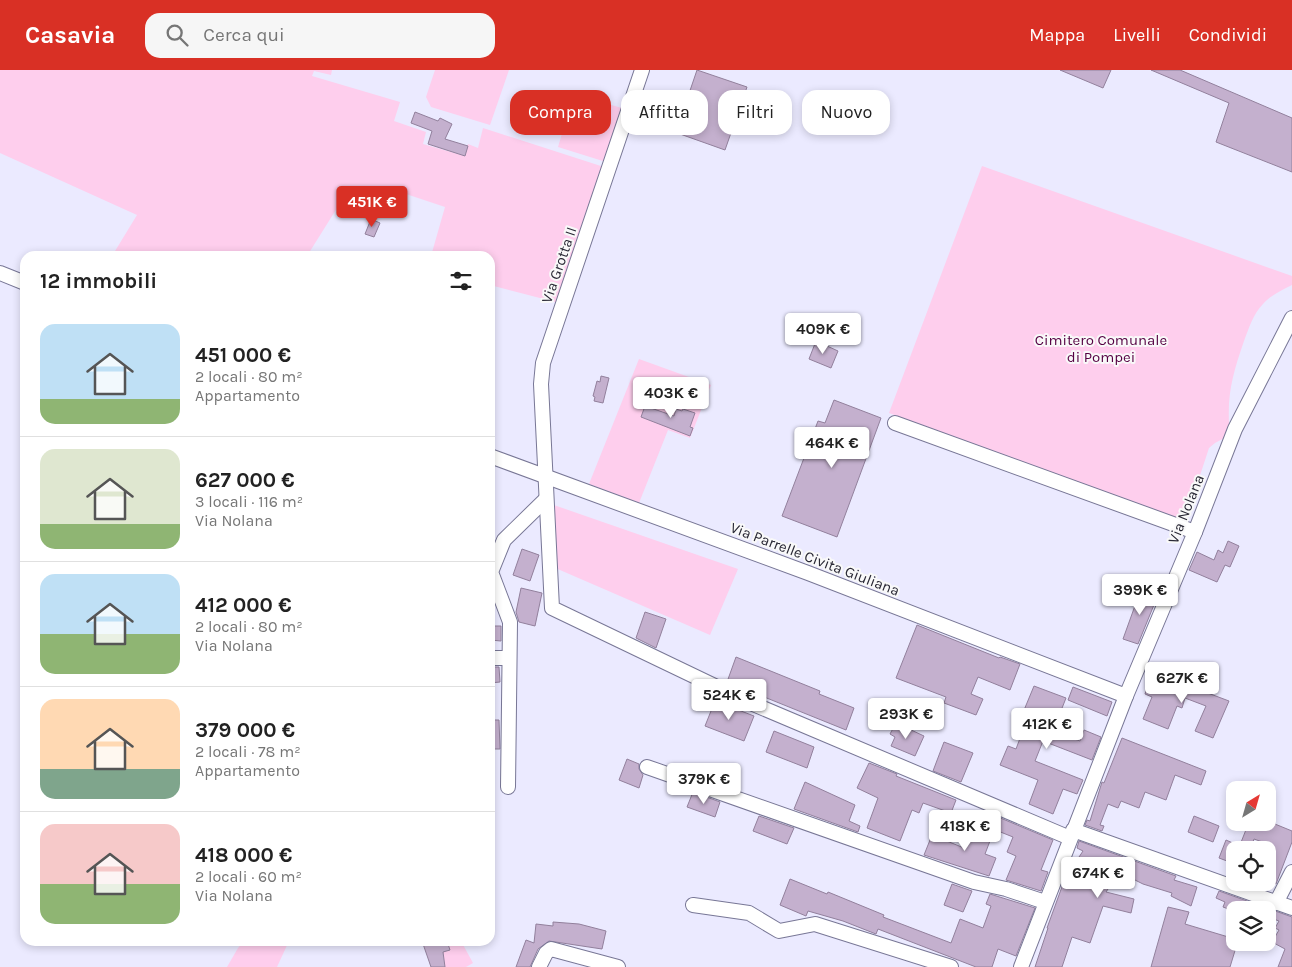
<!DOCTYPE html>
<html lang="it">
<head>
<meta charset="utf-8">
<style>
	body { margin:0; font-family:Karla,sans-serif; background:#f6f6f6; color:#222; height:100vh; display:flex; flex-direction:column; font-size:19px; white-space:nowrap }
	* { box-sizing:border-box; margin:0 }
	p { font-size:16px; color:#767676 }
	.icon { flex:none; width:28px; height:28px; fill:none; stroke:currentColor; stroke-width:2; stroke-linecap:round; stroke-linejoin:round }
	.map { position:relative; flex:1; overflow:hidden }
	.details { position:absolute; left:20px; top:181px; width:475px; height:695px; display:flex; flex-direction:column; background:#fff; border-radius:15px; box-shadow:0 2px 8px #0003 }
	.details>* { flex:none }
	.hud { position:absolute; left:510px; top:20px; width:475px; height:45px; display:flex; gap:10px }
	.needle { width:32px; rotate:37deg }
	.tools { position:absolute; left:1226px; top:711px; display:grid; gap:10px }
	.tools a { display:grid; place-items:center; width:50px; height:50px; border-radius:10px; background:#fff; box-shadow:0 2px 8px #0003; font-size:25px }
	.price { position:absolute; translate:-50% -42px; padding:0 11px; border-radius:5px; background:#fff; color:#222; font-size:16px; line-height:32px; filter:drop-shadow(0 1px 2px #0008) }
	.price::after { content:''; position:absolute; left:50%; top:30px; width:15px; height:11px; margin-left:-8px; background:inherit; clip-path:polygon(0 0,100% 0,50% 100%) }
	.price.on { background:#d93025; color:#fff }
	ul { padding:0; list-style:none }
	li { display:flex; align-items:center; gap:15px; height:125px; padding:0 20px }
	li+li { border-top:1px solid #e0e0e0 }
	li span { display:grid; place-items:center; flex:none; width:140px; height:100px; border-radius:15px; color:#555 }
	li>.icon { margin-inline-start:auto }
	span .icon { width:60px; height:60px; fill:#fffc; stroke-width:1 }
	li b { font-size:21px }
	h2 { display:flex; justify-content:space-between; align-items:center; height:60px; padding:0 20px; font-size:21px }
	.tag { padding:0 18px; border-radius:15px; background:#fff; box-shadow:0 2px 8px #0003; font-size:18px; line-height:45px }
	.tag.on { background:#d93025; color:#fff }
	header { display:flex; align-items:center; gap:30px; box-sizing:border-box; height:70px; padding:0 25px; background:#d93025; color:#fff }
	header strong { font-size:24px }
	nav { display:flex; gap:28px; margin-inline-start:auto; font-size:18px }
	.search { width:350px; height:45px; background:#f6f6f6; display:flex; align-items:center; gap:12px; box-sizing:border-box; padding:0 18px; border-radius:15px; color:#767676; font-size:19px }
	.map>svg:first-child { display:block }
	.green { fill:#feceed }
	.building { fill:#c4b0ce; stroke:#92809c }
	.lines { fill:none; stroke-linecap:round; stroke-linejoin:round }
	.minor-casing { stroke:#787796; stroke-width:16 }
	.minor { stroke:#fff; stroke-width:14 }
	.labels { text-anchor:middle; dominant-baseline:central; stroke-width:4; stroke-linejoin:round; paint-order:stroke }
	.street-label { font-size:15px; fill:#292835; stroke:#f9f9f9 }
	.park-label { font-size:15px; fill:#550043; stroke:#f9f9f9 }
</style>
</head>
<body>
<header>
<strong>Casavia</strong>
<div class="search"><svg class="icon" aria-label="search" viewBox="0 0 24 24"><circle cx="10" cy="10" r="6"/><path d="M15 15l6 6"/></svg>Cerca qui</div>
<nav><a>Mappa</a><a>Livelli</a><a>Condividi</a></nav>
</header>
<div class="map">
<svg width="1292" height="897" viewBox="0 0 1292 897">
	<rect width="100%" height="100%" fill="#ebeaff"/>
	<g class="green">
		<polygon points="0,0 332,0 331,5 314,1 312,6 400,32 394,51 426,62 423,74 465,86 468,74 478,78 483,58 604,97 559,233 490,215 490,186 431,186 445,137 391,119 382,140 349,119 307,186 112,186 137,145 0,83"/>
		<polygon points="435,0 509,0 490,55 431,37 426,27"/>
		<polygon points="574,24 625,39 606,92 558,77"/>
		<path d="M982,96L1292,206V215C1282,220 1271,225 1263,234C1253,244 1249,258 1244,271C1232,306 1226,327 1230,365L1215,373L1209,378L1185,451L889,343Z"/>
		<polygon points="639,289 711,315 690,368 668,360 639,433 589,414"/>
		<polygon points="551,434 738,499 710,565 553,497"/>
		<polygon points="244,871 289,871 277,897 227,897 238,878"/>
		<polygon points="447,871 461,871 473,893 466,897 445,897 443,882 450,880"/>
	</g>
	<g class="building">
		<polygon points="697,0 747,17 725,80 635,48 638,39 679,53"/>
		<polygon points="1060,0 1111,0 1103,18"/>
		<polygon points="1151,0 1180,0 1292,48 1292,102 1216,72 1229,33"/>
		<polygon points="875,27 884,31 876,47 868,43"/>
		<polygon points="415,42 438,51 440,48 452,54 445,69 468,76 465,86 428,74 432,61 411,53"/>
		<polygon points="371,149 380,153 374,167 365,164"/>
		<polygon points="816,271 838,281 831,298 809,289"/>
		<polygon points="601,306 609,308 603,333 594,331 595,327 593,326 597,311 600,312"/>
		<polygon points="834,330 881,348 837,467 782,446 818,351 825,353"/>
		<polygon points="645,336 674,346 676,339 682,341 683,339 695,343 690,357 693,358 690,366 641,347"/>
		<polygon points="1228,471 1239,476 1230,497 1225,495 1217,512 1189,500 1197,482 1214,490 1218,480 1223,483"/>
		<polygon points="522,479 539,485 530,511 513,505"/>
		<polygon points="521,518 542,523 535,556 519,552 516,542"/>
		<polygon points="1141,519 1158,525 1138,574 1123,569"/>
		<polygon points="645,542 666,549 656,578 636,568"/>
		<polygon points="917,555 999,588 1000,587 1020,594 1010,620 978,607 971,624 983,629 976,645 944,633 946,627 896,608"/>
		<polygon points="490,556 501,556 501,571 490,570"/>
		<polygon points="736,587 820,621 819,624 854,638 846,660 727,612"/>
		<polygon points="490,597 499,597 500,612 490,613"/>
		<polygon points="1152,602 1229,631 1213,668 1195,661 1206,636 1185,628 1182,638 1177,636 1168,659 1143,649 1152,627 1145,624"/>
		<polygon points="1034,616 1066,628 1053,661 1080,671 1084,660 1101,667 1092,690 1043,671 1035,691 1083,710 1077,724 1063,719 1053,744 1029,734 1038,710 1000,695 1008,676 1016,679 1028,647 1022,645"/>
		<polygon points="1073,617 1112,632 1107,646 1068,630"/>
		<polygon points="715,631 754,646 744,671 705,656"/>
		<polygon points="490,650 499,650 500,679 490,679"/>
		<polygon points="896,653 924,666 915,686 891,676 895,667 890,664"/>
		<polygon points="774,661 814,677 807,698 766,682"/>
		<polygon points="1122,668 1206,701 1201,715 1175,705 1166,730 1145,722 1139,738 1121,731 1118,738 1108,734 1100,755 1104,756 1102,761 1085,755 1087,750 1090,751 1102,712 1104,713"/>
		<polygon points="944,672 973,683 961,712 933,701"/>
		<polygon points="627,689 639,694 639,699 643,705 639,718 619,710"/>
		<polygon points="869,693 897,704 896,706 956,730 951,743 923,733 919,743 912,740 900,771 867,758 878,728 857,718"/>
		<polygon points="805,712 855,735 849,751 860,756 858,762 794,739"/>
		<polygon points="693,722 720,732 715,747 687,737"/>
		<polygon points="759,746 794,758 787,774 753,761"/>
		<polygon points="1194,746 1219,756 1213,772 1188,762"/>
		<polygon points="998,747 1053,770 1041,800 1048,802 1041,821 1006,810 1016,786 1007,782 1013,767 993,759"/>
		<polygon points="1249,752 1270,752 1292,761 1292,772 1276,814 1268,810 1268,774 1254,769 1250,780 1238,780"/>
		<polygon points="973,755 993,763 985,784 996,788 989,806 924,785 932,765 964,778"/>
		<polygon points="1226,770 1235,774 1235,794 1219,788"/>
		<polygon points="1079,771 1176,806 1174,810 1197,817 1191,836 1171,826 1172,823 1143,814 1121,803 1119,808 1116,807 1106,822 1134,829 1131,843 1103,836 1090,873 1072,867 1062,897 1035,897 1048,858 1047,858 1067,803 1080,808 1088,793 1079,787 1083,781 1077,778"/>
		<polygon points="790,809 827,824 828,822 884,845 883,847 951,873 960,849 983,858 991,836 986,834 990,824 1035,838 1016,886 998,879 992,897 976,897 878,859 876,864 843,851 808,841 806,846 780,835"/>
		<polygon points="952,814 972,821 963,842 944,835"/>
		<polygon points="1219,821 1292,847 1292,897 1278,897 1285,879 1272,872 1279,860 1275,858 1279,851 1268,847 1268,840 1231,840 1223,837 1225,832 1216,828"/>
		<polygon points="1168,837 1189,842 1185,854 1235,869 1237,874 1230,897 1151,897"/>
		<polygon points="553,852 579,854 606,861 602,879 549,871 538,879 530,897 516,897 526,870 534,873 536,854 553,856"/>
		<polygon points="422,871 447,871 450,880 443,882 445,897 431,897"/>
	</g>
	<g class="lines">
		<g class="minor-casing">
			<g id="minor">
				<polyline points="642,0 543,293 541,314 552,538 746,631 1070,768"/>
				<polyline points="0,203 25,213"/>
				<polyline points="895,353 1195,462"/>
				<polyline points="490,386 808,503 1126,626"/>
				<polyline points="490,588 509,588"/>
				<polyline points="647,697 974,812 1006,819 1045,832"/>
				<polyline points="508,717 510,552 491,502 504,470 546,429"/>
				<polyline points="1073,760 1292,838"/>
				<polyline points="1276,833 1292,802"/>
				<polyline points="693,835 749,843 779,861 815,854 951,897"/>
				<polyline points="539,897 546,883 551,879 618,897"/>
				<polyline points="1021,897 1126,626 1195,462 1235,359 1292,248"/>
			</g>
		</g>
		<use href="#minor" class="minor"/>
	</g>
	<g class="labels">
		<g class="street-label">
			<text transform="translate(559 195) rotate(-71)">Via Grotta II</text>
			<text transform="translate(1186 439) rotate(-68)">Via Nolana</text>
			<text transform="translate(815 489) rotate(21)">Via Parrelle Civita Giuliana</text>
		</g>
		<g class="park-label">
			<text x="1101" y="270">Cimitero Comunale<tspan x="1101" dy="17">di Pompei</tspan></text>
		</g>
	</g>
</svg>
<div class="tools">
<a><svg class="needle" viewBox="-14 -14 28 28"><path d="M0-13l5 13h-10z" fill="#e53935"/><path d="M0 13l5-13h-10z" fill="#767676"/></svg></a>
<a><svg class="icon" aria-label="locate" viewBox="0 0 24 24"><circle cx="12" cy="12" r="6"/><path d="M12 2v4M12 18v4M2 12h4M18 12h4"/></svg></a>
<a><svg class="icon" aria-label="layers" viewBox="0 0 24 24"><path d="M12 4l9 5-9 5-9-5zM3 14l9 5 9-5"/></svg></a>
</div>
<b class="price on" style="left:372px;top:158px">451K €</b>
<b class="price" style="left:823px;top:285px">409K €</b>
<b class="price" style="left:671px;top:349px">403K €</b>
<b class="price" style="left:832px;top:399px">464K €</b>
<b class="price" style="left:1140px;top:546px">399K €</b>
<b class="price" style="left:1182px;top:634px">627K €</b>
<b class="price" style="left:729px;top:651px">524K €</b>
<b class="price" style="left:906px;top:670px">293K €</b>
<b class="price" style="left:1047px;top:680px">412K €</b>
<b class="price" style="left:704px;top:735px">379K €</b>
<b class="price" style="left:965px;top:782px">418K €</b>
<b class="price" style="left:1098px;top:829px">674K €</b>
<div class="hud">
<a class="tag on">Compra</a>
<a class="tag">Affitta</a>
<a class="tag">Filtri</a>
<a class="tag">Nuovo</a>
</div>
<section class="details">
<h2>12 immobili<svg class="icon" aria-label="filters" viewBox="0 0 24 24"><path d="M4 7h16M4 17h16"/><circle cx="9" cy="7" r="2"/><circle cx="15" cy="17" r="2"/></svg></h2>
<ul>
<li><span style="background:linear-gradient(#bfe0f5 75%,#8fb573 0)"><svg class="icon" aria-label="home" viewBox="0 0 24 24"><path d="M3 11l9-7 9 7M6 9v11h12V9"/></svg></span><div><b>451 000 €</b><p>2 locali · 80 m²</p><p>Appartamento</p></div></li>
<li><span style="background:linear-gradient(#dfe7d0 75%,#8fb573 0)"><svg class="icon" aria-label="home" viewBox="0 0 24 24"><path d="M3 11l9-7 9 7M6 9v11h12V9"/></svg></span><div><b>627 000 €</b><p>3 locali · 116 m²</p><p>Via Nolana</p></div></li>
<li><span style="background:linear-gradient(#bfe0f5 60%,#8fb573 0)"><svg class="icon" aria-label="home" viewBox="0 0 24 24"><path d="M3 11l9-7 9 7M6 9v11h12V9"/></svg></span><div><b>412 000 €</b><p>2 locali · 80 m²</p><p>Via Nolana</p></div></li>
<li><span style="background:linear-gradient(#ffd9b3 70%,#7fa58c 0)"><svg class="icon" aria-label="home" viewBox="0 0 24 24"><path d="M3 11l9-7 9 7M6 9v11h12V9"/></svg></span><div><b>379 000 €</b><p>2 locali · 78 m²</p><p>Appartamento</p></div></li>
<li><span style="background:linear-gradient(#f6c9c9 60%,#8fb573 0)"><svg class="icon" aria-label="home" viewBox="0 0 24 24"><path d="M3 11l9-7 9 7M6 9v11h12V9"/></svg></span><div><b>418 000 €</b><p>2 locali · 60 m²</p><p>Via Nolana</p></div></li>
</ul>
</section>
</div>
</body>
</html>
